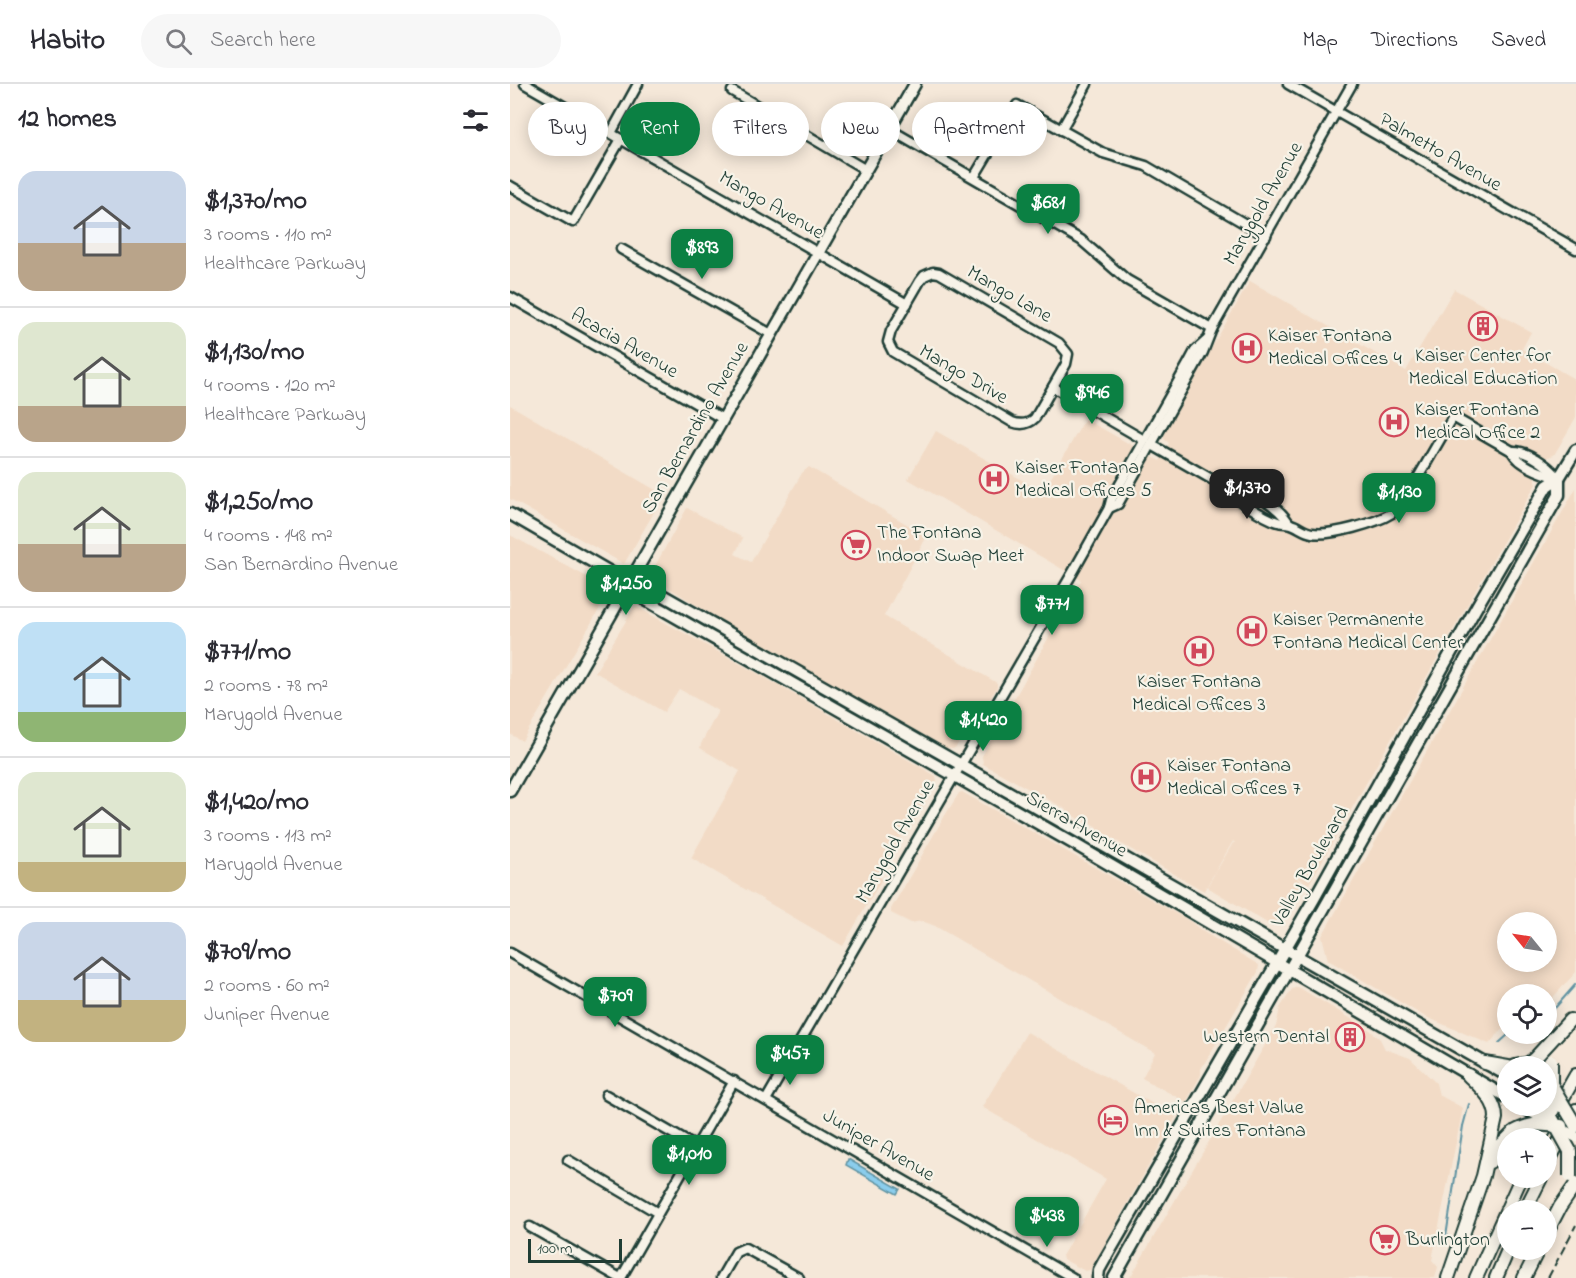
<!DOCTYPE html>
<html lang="en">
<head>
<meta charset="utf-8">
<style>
	body { margin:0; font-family:"Indie Flower",sans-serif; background:#f7f7f7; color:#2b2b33; height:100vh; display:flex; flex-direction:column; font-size:22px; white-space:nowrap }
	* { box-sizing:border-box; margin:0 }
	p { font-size:20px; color:#7c7c81 }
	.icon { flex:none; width:33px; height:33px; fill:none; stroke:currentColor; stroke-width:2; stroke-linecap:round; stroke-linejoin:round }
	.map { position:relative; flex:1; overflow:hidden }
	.sheet { display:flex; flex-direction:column; background:#fff; width:510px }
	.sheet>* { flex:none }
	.hud { position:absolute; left:18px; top:18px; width:570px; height:54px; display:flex; gap:12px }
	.needle { width:39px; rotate:300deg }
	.tools { position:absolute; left:987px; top:828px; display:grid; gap:12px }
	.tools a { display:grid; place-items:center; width:60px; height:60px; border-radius:50%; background:#fff; box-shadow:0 3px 15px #0003; font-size:30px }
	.scale { position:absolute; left:18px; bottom:15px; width:94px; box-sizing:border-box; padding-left:6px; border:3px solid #1f3d34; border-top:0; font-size:16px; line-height:21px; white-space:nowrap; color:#1f3d34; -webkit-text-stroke:4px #f7f3e8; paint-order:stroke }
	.price { position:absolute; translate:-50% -51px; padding:0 14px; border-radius:12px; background:#0b8043; color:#fff; font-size:20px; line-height:39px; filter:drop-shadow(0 2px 3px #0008) }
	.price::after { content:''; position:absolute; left:50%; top:36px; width:18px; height:14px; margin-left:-9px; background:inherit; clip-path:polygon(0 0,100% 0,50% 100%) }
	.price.selected { background:#222; color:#fff }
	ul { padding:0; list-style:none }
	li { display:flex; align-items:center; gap:18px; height:150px; padding:0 18px }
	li+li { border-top:2px solid #e1e1e2 }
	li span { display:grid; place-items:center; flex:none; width:168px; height:120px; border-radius:18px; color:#555 }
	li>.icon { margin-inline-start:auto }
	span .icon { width:72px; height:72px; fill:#fffc; stroke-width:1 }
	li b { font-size:26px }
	h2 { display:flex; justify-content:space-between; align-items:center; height:72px; padding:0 18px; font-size:26px }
	.chip { padding:0 21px; border-radius:27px; background:#fff; box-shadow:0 3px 15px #0003; font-size:21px; line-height:54px }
	.chip.selected { background:#0b8043; color:#fff }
	header { display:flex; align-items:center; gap:36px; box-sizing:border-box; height:84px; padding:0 30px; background:#fff; border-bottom:2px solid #e1e1e2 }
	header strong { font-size:28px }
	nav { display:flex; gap:33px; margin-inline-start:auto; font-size:21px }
	.search { width:420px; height:54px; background:#f7f7f7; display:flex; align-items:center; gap:15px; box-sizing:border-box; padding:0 21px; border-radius:33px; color:#7c7c81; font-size:22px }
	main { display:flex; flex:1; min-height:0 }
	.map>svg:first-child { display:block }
	.built { fill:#f2dbc6; fill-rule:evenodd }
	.water { fill:#8bcdec; stroke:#6093a2; stroke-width:1.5 }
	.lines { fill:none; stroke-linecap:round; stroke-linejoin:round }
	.stream { stroke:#6093a2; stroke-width:2 }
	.minor-casing { stroke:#1f3d34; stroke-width:13 }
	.major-casing { stroke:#1f3d34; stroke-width:15 }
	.highway-casing { stroke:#1f3d34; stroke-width:16 }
	.minor { stroke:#f7f3e8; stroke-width:8 }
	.major { stroke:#f7f3e8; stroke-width:10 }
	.highway { stroke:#f7f3e8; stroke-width:12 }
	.rail { stroke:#1f3d34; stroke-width:2; stroke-dasharray:9 4.5; stroke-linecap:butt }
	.major-bridge-casing { stroke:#1f3d34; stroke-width:15; stroke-linecap:butt }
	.highway-bridge-casing { stroke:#1f3d34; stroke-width:16; stroke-linecap:butt }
	.major-bridge { stroke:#f7f3e8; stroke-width:10 }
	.highway-bridge { stroke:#f7f3e8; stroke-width:12 }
	.labels { text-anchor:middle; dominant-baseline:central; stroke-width:4.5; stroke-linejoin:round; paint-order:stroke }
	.street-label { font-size:20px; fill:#1f3d34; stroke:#f7f3e8 }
	.poi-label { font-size:20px; fill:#1f3d34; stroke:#f7f3e8; text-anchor:start }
</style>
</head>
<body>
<header>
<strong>Habito</strong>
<div class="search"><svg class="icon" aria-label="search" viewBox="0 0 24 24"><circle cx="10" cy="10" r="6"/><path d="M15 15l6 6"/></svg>Search here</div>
<nav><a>Map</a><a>Directions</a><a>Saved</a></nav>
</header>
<main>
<section class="sheet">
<h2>12 homes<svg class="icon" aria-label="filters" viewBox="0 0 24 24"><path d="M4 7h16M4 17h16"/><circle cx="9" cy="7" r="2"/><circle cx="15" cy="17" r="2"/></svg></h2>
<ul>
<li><span style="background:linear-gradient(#c9d6e8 60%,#b9a48a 0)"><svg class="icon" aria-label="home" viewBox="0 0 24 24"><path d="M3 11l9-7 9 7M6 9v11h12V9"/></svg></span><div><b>$1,370/mo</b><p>3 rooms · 110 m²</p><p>Healthcare Parkway</p></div></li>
<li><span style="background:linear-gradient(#dfe7d0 70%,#b9a48a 0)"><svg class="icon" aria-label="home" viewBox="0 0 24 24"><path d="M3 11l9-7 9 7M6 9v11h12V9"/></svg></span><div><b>$1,130/mo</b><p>4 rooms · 120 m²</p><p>Healthcare Parkway</p></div></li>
<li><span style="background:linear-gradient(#dfe7d0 60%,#b9a48a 0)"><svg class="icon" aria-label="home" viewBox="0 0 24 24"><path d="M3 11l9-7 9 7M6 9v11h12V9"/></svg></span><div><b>$1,250/mo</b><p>4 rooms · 148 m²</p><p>San Bernardino Avenue</p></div></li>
<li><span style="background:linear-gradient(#bfe0f5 75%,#8fb573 0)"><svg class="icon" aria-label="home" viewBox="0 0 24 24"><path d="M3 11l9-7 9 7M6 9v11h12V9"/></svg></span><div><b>$771/mo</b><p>2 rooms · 78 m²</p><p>Marygold Avenue</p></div></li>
<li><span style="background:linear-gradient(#dfe7d0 75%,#c2b280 0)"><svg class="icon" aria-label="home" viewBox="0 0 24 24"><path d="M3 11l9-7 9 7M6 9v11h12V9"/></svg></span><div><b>$1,420/mo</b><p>3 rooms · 113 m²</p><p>Marygold Avenue</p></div></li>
<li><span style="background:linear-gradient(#c9d6e8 65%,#c2b280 0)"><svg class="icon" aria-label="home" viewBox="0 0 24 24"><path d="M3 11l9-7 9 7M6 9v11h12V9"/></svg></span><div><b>$709/mo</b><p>2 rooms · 60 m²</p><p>Juniper Avenue</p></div></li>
</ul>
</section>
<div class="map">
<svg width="1066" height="1194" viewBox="0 0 1066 1194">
	<rect width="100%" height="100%" fill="#f5e8d9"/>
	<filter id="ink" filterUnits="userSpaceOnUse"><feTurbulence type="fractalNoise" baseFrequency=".0167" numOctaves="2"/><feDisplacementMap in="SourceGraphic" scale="12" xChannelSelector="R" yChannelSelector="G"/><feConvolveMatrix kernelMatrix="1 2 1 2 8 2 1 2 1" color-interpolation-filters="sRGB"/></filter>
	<g filter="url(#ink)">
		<g class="built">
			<polygon points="740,197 896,287 944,205 1021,248 1012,265 1066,296 1066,333 1061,342 1044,371 1035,374 1025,392 1026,400 799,800 786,793 794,802 772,835 762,842 699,804 698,801 723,759 725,759 723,757 694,807 589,747 587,743 571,734 568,735 552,723 473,680 472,672 571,496 398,395 426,347 533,408 575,335 650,377 659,359 654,355 654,347"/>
			<polygon points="0,321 154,411 114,480 0,415"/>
			<polygon points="299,383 417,452 374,532 487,599 487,603 476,622 463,634 446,663 443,665 436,664 209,535 143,494 140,491 177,424 233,454 225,470 241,478 292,389"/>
			<path d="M1066,404V888L1037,920L1036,910H998L997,940L979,960L914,932L818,876L812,852ZM998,838H1036V878H998Z"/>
			<polygon points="0,451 88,499 93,519 12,657 0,650"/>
			<polygon points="125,522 252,592 426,692 427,697 402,742 398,741 368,792 372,795 333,862 181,774 230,687 190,664 191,660 208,627 169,605 154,628 85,588"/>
			<polygon points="452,708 681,838 692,847 749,881 748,888 691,985 691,991 676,1018 632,994 645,969 425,842 412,837 401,839 381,829 381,825 434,733 449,709"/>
			<polygon points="788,903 860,946 870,955 875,965 900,974 926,999 929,1011 953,1024 922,1176 928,1183 925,1194 620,1194 766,942 770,924 782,905"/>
			<polygon points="517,948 666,1033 580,1186 575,1187 553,1175 552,1172 596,1095 472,1023"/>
		</g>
		<polygon class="water" points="338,1075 390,1105 387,1110 336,1081"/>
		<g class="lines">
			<g class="stream">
				<polyline points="1036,928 1044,925 1066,900"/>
				<polyline points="989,959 999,950"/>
				<polyline points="935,1159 953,1042 959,1020"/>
			</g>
			<g class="minor-casing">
				<g id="minor">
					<polyline points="15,0 397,220"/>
					<polyline points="778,0 1066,165"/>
					<polyline points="222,7 356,86"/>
					<polyline points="379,45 571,156 617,196 702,245"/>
					<polyline points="551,46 577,0"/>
					<polyline points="101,49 128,0"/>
					<polyline points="464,93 507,21 593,69 636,82 756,152"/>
					<polyline points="0,102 63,138 111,55"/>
					<polyline points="111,165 261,250"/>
					<path d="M423,188L429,189L549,259L558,270L556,280L525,334C518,341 510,341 502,338L383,268L378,258L381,247L410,197L414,192Z"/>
					<polyline points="0,213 213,335"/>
					<polyline points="543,303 634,356"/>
					<path d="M642,361L710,400C719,411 754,434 768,438C772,440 777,438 781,440C788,442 794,448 802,449C821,452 866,439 882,429C887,425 891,421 895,416L943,333L1002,367C1009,382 1034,390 1049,394"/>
					<path d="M1002,367C1018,366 1037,381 1047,392"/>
					<path d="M710,400C735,402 765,418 779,439"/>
					<polyline points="599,424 608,420 693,268 702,245 842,0"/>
					<polyline points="0,869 563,1194"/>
					<polyline points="96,1011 186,1063"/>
					<polyline points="256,1016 563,488 599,424 601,416 678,280 685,267 696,257"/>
					<polyline points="58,1076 148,1129"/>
					<polyline points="20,1143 110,1194"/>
					<polyline points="111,1194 224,997"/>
					<polyline points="211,1194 226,1168 235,1164 289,1194"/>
				</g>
			</g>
			<g class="major-casing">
				<g id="major">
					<polyline points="0,430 119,499 133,500 200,538 998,992"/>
					<polyline points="119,499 127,511 566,761 998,1014"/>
					<polyline points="0,707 405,0"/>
					<polyline points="588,1194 589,1186 594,1177 804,815 967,522 1037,402 1049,394 1066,366"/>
					<polyline points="604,1194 1049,411 1049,394"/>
				</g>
			</g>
			<g class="highway-casing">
				<g id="highway">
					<polyline points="975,979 998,983"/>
					<polyline points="1005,982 1019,979 1025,974 1060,936"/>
					<polyline points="1030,1054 1066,991"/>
					<polyline points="980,1078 988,1064 1004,1048"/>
					<polyline points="1036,1082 1066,1026"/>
					<polyline points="1015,1126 1031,1094"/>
					<polyline points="1036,1150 1050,1123 1066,1100"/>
					<path d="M938,1194L973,1092L986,1034C986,1016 970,1003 958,991"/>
					<polyline points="966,1194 1011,1094"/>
					<polyline points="986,1194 998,1166"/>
					<polyline points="1014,1194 1028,1166"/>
				</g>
			</g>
			<use href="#minor" class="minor"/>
			<use href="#major" class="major"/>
			<use href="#highway" class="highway"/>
			<polyline class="rail" points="1038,1194 1066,1141"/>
			<g class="major-bridge-casing">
				<g id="major-bridge">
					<polyline points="1036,1015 1057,1026"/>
					<polyline points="1014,1024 1066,1053"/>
				</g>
			</g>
			<g class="highway-bridge-casing">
				<g id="highway-bridge">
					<polyline points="1041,977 1041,1000 1066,1042"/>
					<polyline points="1035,1022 1060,1067 1060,1092"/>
					<polyline points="1014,1023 1043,1026"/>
					<path d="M1004,1048C1023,1037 1031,1041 1051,1042"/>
				</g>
			</g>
			<use href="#major-bridge" class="major-bridge"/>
			<use href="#highway-bridge" class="highway-bridge"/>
		</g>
	</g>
	<defs>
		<g id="building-ring" transform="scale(1.5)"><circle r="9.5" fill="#f7f3e8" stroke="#d1495b" stroke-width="1.5"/><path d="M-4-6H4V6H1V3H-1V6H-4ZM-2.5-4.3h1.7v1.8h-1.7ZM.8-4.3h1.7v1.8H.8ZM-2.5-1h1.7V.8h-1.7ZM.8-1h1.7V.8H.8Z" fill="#d1495b"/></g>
		<g id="hospital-ring" transform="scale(1.5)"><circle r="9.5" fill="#f7f3e8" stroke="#d1495b" stroke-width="1.5"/><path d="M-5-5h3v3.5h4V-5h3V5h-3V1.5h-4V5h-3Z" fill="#d1495b"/></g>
		<g id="supermarket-ring" transform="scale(1.5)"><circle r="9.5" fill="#f7f3e8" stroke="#d1495b" stroke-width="1.5"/><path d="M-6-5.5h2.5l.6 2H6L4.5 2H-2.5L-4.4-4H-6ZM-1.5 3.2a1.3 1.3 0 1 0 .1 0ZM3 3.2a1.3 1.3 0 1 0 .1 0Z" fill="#d1495b"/></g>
		<g id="hotel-ring" transform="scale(1.5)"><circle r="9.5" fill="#f7f3e8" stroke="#d1495b" stroke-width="1.5"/><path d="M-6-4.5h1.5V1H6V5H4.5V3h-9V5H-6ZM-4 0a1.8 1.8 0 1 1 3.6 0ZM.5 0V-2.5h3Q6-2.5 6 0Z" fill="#d1495b"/></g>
	</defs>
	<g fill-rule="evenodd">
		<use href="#building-ring" x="973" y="242"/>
		<use href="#hospital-ring" x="737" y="264"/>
		<use href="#hospital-ring" x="884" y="338"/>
		<use href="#hospital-ring" x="484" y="395"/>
		<use href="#supermarket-ring" x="346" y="461"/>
		<use href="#hospital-ring" x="742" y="547"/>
		<use href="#hospital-ring" x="689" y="567"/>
		<use href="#hospital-ring" x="636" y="693"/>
		<use href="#building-ring" x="840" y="953"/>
		<use href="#hotel-ring" x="603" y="1036"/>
		<use href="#supermarket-ring" x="875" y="1156"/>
	</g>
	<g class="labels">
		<g class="street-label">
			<text transform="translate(930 69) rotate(30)">Palmetto Avenue</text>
			<text transform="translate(754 120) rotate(-60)">Marygold Avenue</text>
			<text transform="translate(261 122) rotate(30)">Mango Avenue</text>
			<text transform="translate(499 211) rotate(30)">Mango Lane</text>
			<text transform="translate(114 260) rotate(30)">Acacia Avenue</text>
			<text transform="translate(453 291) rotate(30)">Mango Drive</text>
			<text transform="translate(186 344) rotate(-60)">San Bernardino Avenue</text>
			<text transform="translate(566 741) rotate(30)">Sierra Avenue</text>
			<text transform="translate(386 758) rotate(-60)">Marygold Avenue</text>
			<text transform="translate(801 783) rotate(-60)">Valley Boulevard</text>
			<text transform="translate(368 1062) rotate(30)">Juniper Avenue</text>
		</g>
		<g class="poi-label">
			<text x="758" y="252">Kaiser Fontana<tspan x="758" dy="23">Medical Offices 4</tspan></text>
			<text x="973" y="272" text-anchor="middle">Kaiser Center for<tspan x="973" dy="23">Medical Education</tspan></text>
			<text x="905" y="326">Kaiser Fontana<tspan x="905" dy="23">Medical Office 2</tspan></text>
			<text x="505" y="384">Kaiser Fontana<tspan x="505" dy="23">Medical Offices 5</tspan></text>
			<text x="367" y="449">The Fontana<tspan x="367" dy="23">Indoor Swap Meet</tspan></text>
			<text x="763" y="536">Kaiser Permanente<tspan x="763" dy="23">Fontana Medical Center</tspan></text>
			<text x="689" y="598" text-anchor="middle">Kaiser Fontana<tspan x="689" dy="23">Medical Offices 3</tspan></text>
			<text x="657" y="682">Kaiser Fontana<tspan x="657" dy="23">Medical Offices 7</tspan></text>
			<text x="819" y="953" text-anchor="end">Western Dental</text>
			<text x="624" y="1024">Americas Best Value<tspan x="624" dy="23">Inn &amp; Suites Fontana</tspan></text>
			<text x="896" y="1156">Burlington</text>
		</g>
	</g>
</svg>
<div class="tools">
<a><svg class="needle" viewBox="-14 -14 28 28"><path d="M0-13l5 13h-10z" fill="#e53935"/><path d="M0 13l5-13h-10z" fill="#7c7c81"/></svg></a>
<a><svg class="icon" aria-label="locate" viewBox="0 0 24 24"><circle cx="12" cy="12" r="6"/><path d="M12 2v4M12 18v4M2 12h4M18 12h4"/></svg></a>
<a><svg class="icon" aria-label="layers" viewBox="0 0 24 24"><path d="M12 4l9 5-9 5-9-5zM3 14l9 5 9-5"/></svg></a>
<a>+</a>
<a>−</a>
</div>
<div class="scale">100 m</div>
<b class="price" style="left:538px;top:151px">$681</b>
<b class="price" style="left:192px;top:196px">$893</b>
<b class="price" style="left:582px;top:341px">$946</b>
<b class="price selected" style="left:737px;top:436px">$1,370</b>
<b class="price" style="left:889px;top:440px">$1,130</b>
<b class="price" style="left:116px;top:532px">$1,250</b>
<b class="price" style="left:542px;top:552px">$771</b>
<b class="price" style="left:473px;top:668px">$1,420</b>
<b class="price" style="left:105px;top:944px">$709</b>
<b class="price" style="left:280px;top:1002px">$457</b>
<b class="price" style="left:179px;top:1102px">$1,010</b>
<b class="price" style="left:537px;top:1164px">$438</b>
<div class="hud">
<a class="chip">Buy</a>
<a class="chip selected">Rent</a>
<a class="chip">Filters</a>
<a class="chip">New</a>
<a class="chip">Apartment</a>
</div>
</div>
</main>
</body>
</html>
